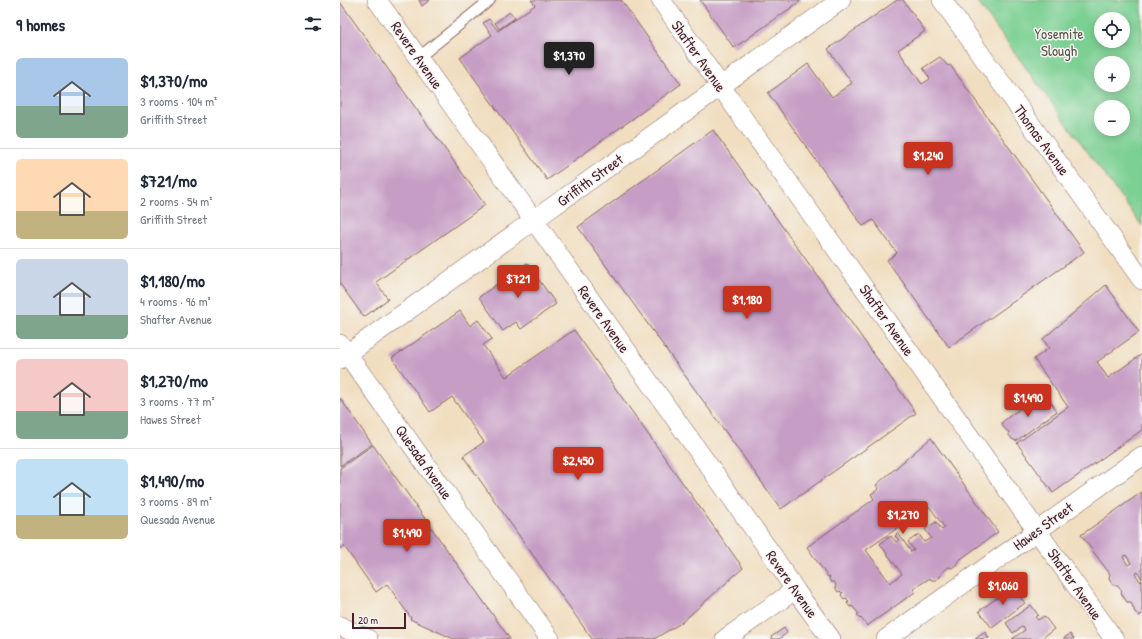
<!DOCTYPE html>
<html lang="en">
<head>
<meta charset="utf-8">
<style>
	body { margin:0; font-family:"Patrick Hand",sans-serif; background:#f6f6f7; color:#1f2937; height:100vh; display:flex; flex-direction:column; font-size:15px; white-space:nowrap }
	* { box-sizing:border-box; margin:0 }
	p { font-size:13px; color:#747a83 }
	.icon { flex:none; width:22px; height:22px; fill:none; stroke:currentColor; stroke-width:2; stroke-linecap:round; stroke-linejoin:round }
	.map { position:relative; flex:1; overflow:hidden }
	.side { display:flex; flex-direction:column; background:#fff; width:340px }
	.side>* { flex:none }
	.buttons { position:absolute; left:754px; top:12px; display:grid; gap:8px }
	.buttons a { display:grid; place-items:center; width:36px; height:36px; border-radius:50%; background:#fff; box-shadow:0 2px 10px #0003; font-size:20px }
	.scale { position:absolute; left:12px; bottom:10px; width:54px; box-sizing:border-box; padding-left:4px; border:2px solid #4a1f2b; border-top:0; font-size:11px; line-height:14px; white-space:nowrap; color:#4a1f2b; -webkit-text-stroke:3px #f6f6f2; paint-order:stroke }
	.price { position:absolute; translate:-50% -34px; padding:0 9px; border-radius:4px; background:#c8321e; color:#fff; font-size:13px; line-height:26px; filter:drop-shadow(0 1px 2px #0008) }
	.price::after { content:''; position:absolute; left:50%; top:24px; width:12px; height:9px; margin-left:-6px; background:inherit; clip-path:polygon(0 0,100% 0,50% 100%) }
	.price.current { background:#222; color:#fff }
	ul { padding:0; list-style:none }
	li { display:flex; align-items:center; gap:12px; height:100px; padding:0 16px }
	li+li { border-top:1px solid #e0e1e3 }
	li span { display:grid; place-items:center; flex:none; width:112px; height:80px; border-radius:6px; color:#555 }
	li>.icon { margin-inline-start:auto }
	span .icon { width:48px; height:48px; fill:#fffc; stroke-width:1 }
	li b { font-size:17px }
	h2 { display:flex; justify-content:space-between; align-items:center; height:48px; padding:0 16px; font-size:17px }
	main { display:flex; flex:1; min-height:0 }
	.map>svg:first-child { display:block }
	.green { fill:#7cd093; stroke:#63785f; fill-rule:evenodd }
	.building { fill:#c69dc5; fill-rule:evenodd }
	.lines { fill:none; stroke-linecap:round; stroke-linejoin:round }
	.service-casing { stroke:#84625f; stroke-width:12 }
	.minor-casing { stroke:#84625f; stroke-width:20 }
	.service { stroke:#fff; stroke-width:10 }
	.minor { stroke:#fff; stroke-width:19 }
	.labels { text-anchor:middle; dominant-baseline:central; stroke-width:3; stroke-linejoin:round; paint-order:stroke }
	.park-label { font-size:15px; fill:#59544a; stroke:#f6f6f2 }
	.street-label { font-size:15px; fill:#4a1f2b; stroke:#f6f6f2 }
</style>
</head>
<body>
<main>
<section class="side">
<h2>9 homes<svg class="icon" aria-label="filters" viewBox="0 0 24 24"><path d="M4 7h16M4 17h16"/><circle cx="9" cy="7" r="2"/><circle cx="15" cy="17" r="2"/></svg></h2>
<ul>
<li><span style="background:linear-gradient(#a9c7e8 60%,#7fa58c 0)"><svg class="icon" aria-label="home" viewBox="0 0 24 24"><path d="M3 11l9-7 9 7M6 9v11h12V9"/></svg></span><div><b>$1,370/mo</b><p>3 rooms · 104 m²</p><p>Griffith Street</p></div></li>
<li><span style="background:linear-gradient(#ffd9b3 65%,#c2b280 0)"><svg class="icon" aria-label="home" viewBox="0 0 24 24"><path d="M3 11l9-7 9 7M6 9v11h12V9"/></svg></span><div><b>$721/mo</b><p>2 rooms · 54 m²</p><p>Griffith Street</p></div></li>
<li><span style="background:linear-gradient(#c9d6e8 70%,#7fa58c 0)"><svg class="icon" aria-label="home" viewBox="0 0 24 24"><path d="M3 11l9-7 9 7M6 9v11h12V9"/></svg></span><div><b>$1,180/mo</b><p>4 rooms · 96 m²</p><p>Shafter Avenue</p></div></li>
<li><span style="background:linear-gradient(#f6c9c9 65%,#7fa58c 0)"><svg class="icon" aria-label="home" viewBox="0 0 24 24"><path d="M3 11l9-7 9 7M6 9v11h12V9"/></svg></span><div><b>$1,270/mo</b><p>3 rooms · 77 m²</p><p>Hawes Street</p></div></li>
<li><span style="background:linear-gradient(#bfe0f5 70%,#c2b280 0)"><svg class="icon" aria-label="home" viewBox="0 0 24 24"><path d="M3 11l9-7 9 7M6 9v11h12V9"/></svg></span><div><b>$1,490/mo</b><p>3 rooms · 89 m²</p><p>Quesada Avenue</p></div></li>
</ul>
</section>
<div class="map">
<svg width="802" height="639" viewBox="0 0 802 639">
	<rect width="100%" height="100%" fill="#f6f6f2"/>
	<filter id="ink" filterUnits="userSpaceOnUse"><feTurbulence type="fractalNoise" baseFrequency=".025" numOctaves="2"/><feDisplacementMap in="SourceGraphic" scale="8" xChannelSelector="R" yChannelSelector="G"/><feConvolveMatrix kernelMatrix="1 2 1 2 8 2 1 2 1" color-interpolation-filters="sRGB"/></filter>
	<filter id="wash" filterUnits="userSpaceOnUse"><feTurbulence type="fractalNoise" baseFrequency=".012" numOctaves="4" result="noise"/><feDisplacementMap in="SourceGraphic" scale="16" xChannelSelector="R" yChannelSelector="G"/><feGaussianBlur stdDeviation="0.9" result="paint"/><feColorMatrix in="noise" values="0 0 0 0 0 0 0 0 0 0 0 0 0 0 0 0 0 1.4 0 .05"/><feComposite in="paint" operator="in"/></filter>
	<g filter="url(#wash)">
		<rect width="100%" height="100%" fill="#f1dec0"/>
		<path class="green" d="M636,0H802V226ZM761,19H783V41H761ZM761,63H783V85H761ZM761,107H783V129H761Z"/>
		<g id="blocks">
			<g class="building">
				<polygon points="79,0 90,0 82,6"/>
				<polygon points="191,0 281,0 341,84 207,180 120,58 152,35 143,23 149,19 158,31 195,5"/>
				<polygon points="360,0 462,0 394,48"/>
				<polygon points="557,0 563,0 585,31 558,50 582,84 590,79 583,68 600,57 608,66 610,65 744,252 609,347 547,260 557,253 533,220 523,226 428,93 468,64 492,97 512,83 488,49"/>
				<polygon points="0,2 145,205 36,282 48,299 24,317 0,284"/>
				<polygon points="170,12 175,18 159,29 155,23"/>
				<polygon points="373,130 576,413 441,509 238,227"/>
				<polygon points="187,263 216,304 181,329 176,322 163,331 139,297"/>
				<polygon points="766,285 799,332 757,362 768,378 802,354 802,430 713,493 677,443 728,407 694,359 709,348 703,339"/>
				<polygon points="120,311 130,326 138,320 152,339 143,345 166,377 234,330 403,568 341,623 314,639 252,639 123,456 144,442 112,397 90,412 52,358"/>
				<polygon points="696,397 703,407 710,401 717,411 676,441 672,439 669,435 669,432 666,430 662,425 662,422"/>
				<polygon points="0,398 32,444 0,466"/>
				<path d="M591,438L658,532L618,561L617,564L612,568L609,567L601,573L600,577L596,580H591L590,578L573,589L575,592L527,626L521,618L520,619L517,615L519,614L514,608L512,606L510,607L507,603L509,601L506,598L504,599L501,595L503,592L502,593L500,591L498,592L495,587L496,585L494,582H491L489,579L490,576L488,577L467,547L534,499L531,494L539,489L536,485ZM589,506L605,528L602,530L596,522L585,529L591,538L584,542L579,534L568,542L574,550L571,552L558,533L555,536L559,540L556,542L551,536L540,544L562,574L550,583L526,550Z"/>
				<polygon points="33,445 71,499 170,639 114,639 70,619 71,618 47,584 36,592 4,546 0,549 0,468"/>
				<path d="M802,492V579L798,572L795,574L801,582L802,580V614L800,616L795,612L791,602H787L781,593L782,592L778,585H773L769,578L770,574L741,535ZM786,555L791,563L788,565L783,557Z"/>
				<polygon points="679,582 684,589 678,594 685,603 652,628 639,611"/>
				<polygon points="691,605 698,615 695,617 698,620 704,616 714,629 701,639 672,639 685,630 683,626 673,633 666,623"/>
				<polygon points="444,628 447,633 439,639 432,639 431,637"/>
				<polygon points="645,632 649,638 635,639"/>
				<polygon points="730,634 734,639 723,639"/>
			</g>
		</g>
	</g>
	<g filter="url(#ink)">
		<use href="#blocks" fill-opacity="0" stroke="#84625f" stroke-width="1"/>
		<g class="lines">
			<g class="service-casing">
				<polyline id="service" points="78,58 150,0"/>
			</g>
			<g class="minor-casing">
				<g id="minor">
					<polyline points="37,0 433,556 455,590 491,639"/>
					<polyline points="321,0 400,114 774,639"/>
					<polyline points="602,0 802,280"/>
					<polyline points="0,344 210,639"/>
					<polyline points="0,359 501,0"/>
					<polyline points="0,626 28,639"/>
					<polyline points="385,639 455,590"/>
					<polyline points="546,639 802,456"/>
				</g>
			</g>
			<use href="#service" class="service"/>
			<use href="#minor" class="minor"/>
		</g>
	</g>
	<g class="labels">
		<g class="park-label">
			<text x="719" y="33">Yosemite<tspan x="719" dy="17">Slough</tspan></text>
		</g>
		<g class="street-label">
			<text transform="translate(77 55) rotate(55)">Revere Avenue</text>
			<text transform="translate(359 56) rotate(55)">Shafter Avenue</text>
			<text transform="translate(702 140) rotate(54)">Thomas Avenue</text>
			<text transform="translate(250 180) rotate(-36)">Griffith Street</text>
			<text transform="translate(264 319) rotate(55)">Revere Avenue</text>
			<text transform="translate(547 320) rotate(55)">Shafter Avenue</text>
			<text transform="translate(84 462) rotate(55)">Quesada Avenue</text>
			<text transform="translate(703 526) rotate(-36)">Hawes Street</text>
			<text transform="translate(452 584) rotate(55)">Revere Avenue</text>
			<text transform="translate(735 584) rotate(55)">Shafter Avenue</text>
		</g>
	</g>
</svg>
<div class="buttons">
<a><svg class="icon" aria-label="locate" viewBox="0 0 24 24"><circle cx="12" cy="12" r="6"/><path d="M12 2v4M12 18v4M2 12h4M18 12h4"/></svg></a>
<a>+</a>
<a>−</a>
</div>
<div class="scale">20 m</div>
<b class="price current" style="left:229px;top:76px">$1,370</b>
<b class="price" style="left:588px;top:176px">$1,240</b>
<b class="price" style="left:178px;top:299px">$721</b>
<b class="price" style="left:407px;top:320px">$1,180</b>
<b class="price" style="left:688px;top:418px">$1,490</b>
<b class="price" style="left:238px;top:481px">$2,450</b>
<b class="price" style="left:563px;top:535px">$1,270</b>
<b class="price" style="left:67px;top:553px">$1,490</b>
<b class="price" style="left:663px;top:606px">$1,060</b>
</div>
</main>
</body>
</html>
